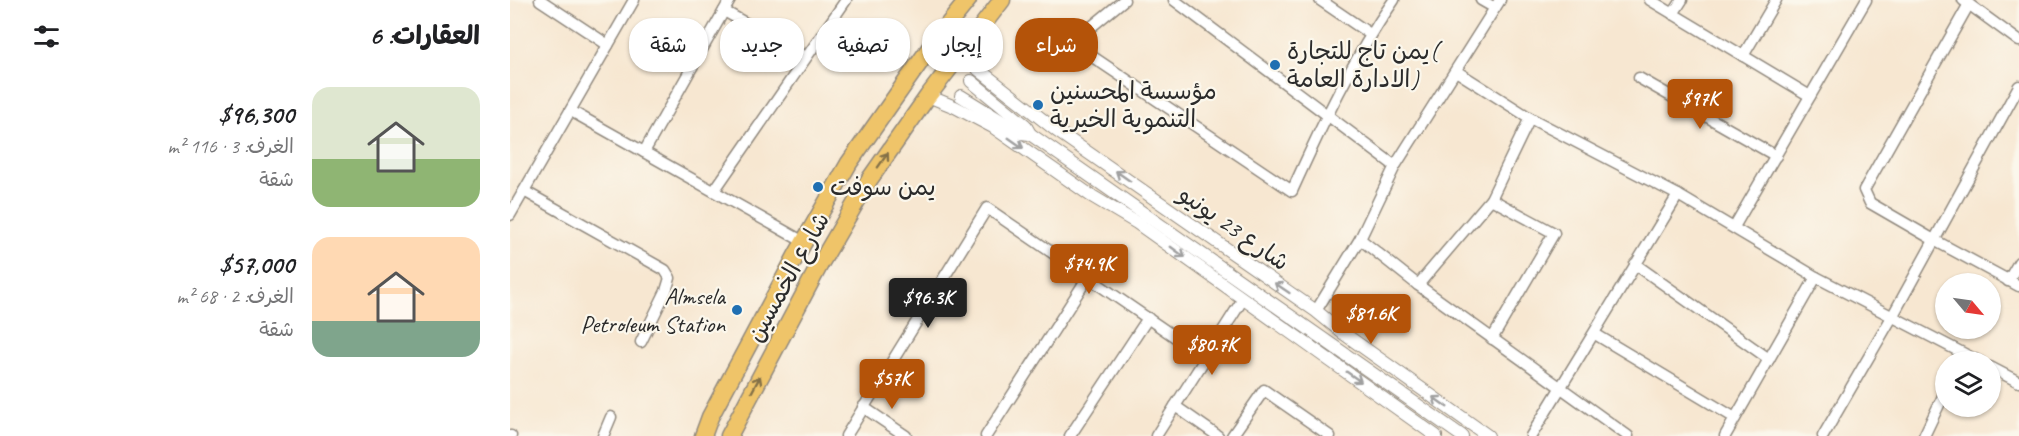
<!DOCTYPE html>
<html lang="ar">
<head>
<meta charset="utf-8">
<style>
	body { margin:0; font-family:Caveat,"Playpen Sans Arabic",sans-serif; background:#f6f6f6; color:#202124; direction:rtl; height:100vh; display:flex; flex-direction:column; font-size:22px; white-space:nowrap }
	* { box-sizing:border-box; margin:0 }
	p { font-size:20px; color:#757577 }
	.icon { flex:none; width:33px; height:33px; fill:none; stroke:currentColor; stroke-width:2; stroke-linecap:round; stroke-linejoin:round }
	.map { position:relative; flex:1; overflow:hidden; direction:ltr }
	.side { display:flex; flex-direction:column; background:#fff; width:510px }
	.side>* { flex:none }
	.top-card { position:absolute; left:18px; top:18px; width:570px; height:54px; direction:rtl; display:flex; gap:12px }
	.needle { width:39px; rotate:119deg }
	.tools { position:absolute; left:1425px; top:273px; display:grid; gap:12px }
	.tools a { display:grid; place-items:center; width:66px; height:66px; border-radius:50%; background:#fff; box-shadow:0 2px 4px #0004; font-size:30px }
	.price { position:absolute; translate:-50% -51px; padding:0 14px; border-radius:6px; background:#b45309; color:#fff; font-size:20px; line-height:39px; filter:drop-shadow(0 2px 3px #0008) }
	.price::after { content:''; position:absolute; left:50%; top:36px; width:18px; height:14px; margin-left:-9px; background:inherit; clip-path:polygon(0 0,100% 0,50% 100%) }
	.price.on { background:#222; color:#fff }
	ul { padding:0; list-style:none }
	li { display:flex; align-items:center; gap:18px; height:150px; padding:0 30px }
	li span { display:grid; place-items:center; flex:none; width:168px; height:120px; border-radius:18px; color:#555 }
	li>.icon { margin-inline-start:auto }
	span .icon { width:72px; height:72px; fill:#fffc; stroke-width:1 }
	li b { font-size:26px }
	h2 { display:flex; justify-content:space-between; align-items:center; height:72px; padding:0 30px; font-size:26px }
	.pill { padding:0 21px; border-radius:24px; background:#fff; box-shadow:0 2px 4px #0004; font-size:21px; line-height:54px }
	.pill.on { background:#b45309; color:#fff }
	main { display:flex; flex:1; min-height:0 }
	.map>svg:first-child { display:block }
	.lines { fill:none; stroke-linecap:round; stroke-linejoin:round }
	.minor-casing { stroke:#91897e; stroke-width:13 }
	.tertiary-casing { stroke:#91897e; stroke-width:14 }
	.primary-casing { stroke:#91897e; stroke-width:19 }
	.minor { stroke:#fff; stroke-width:10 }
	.tertiary { stroke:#fff; stroke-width:12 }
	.primary { stroke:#efc469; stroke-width:16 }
	.oneway { stroke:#a0a0a0 }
	.oneway2 { stroke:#837047 }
	.poi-dot { fill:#1f6fb2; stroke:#fbf7ec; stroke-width:2 }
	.labels { text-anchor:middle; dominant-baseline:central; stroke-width:4.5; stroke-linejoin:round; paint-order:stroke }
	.poi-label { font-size:24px; fill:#2b2b2b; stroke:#fbf7ec; text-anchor:start }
	.street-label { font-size:24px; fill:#2b2b2b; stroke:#fbf7ec }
</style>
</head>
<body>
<main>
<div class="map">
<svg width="1509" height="436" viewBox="0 0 1509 436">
	<rect width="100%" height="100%" fill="#fbf7ec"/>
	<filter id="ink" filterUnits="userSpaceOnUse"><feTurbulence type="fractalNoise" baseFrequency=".0167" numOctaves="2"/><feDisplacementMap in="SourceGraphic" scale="12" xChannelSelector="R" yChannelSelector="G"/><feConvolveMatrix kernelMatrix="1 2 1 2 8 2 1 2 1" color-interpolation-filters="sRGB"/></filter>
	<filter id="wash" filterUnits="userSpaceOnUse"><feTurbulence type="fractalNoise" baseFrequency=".008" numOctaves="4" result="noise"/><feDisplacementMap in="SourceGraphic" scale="24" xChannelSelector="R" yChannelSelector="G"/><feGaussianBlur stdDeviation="1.35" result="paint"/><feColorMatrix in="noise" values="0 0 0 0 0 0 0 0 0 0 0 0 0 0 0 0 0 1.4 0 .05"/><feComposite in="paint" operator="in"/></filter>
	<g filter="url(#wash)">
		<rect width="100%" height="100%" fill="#f7e7d1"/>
	</g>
	<g filter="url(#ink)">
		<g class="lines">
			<g class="minor-casing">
				<g id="minor">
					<polyline points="30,0 98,45"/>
					<path d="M614,0L575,32L570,39L571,49L782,191C812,125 842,60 884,0"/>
					<polyline points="664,0 885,166"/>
					<polyline points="810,0 860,34"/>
					<polyline points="971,0 985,8"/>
					<polyline points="1140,0 1300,96"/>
					<polyline points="1453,0 1509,41"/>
					<polyline points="1459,4 1354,190 1360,203 1424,240 1509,286"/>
					<polyline points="214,11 296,57"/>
					<polyline points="1163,14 1172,0"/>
					<polyline points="1233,56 1266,0"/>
					<polyline points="946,71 1020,118 1168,195 1306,277 1470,362"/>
					<polyline points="1129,78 1266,156"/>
					<polyline points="61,111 294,242"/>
					<polyline points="134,152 220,0"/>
					<polyline points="14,191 155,270 160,278 156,291 131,342"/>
					<polyline points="204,191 336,0"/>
					<polyline points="981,199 1044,233 982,339"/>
					<polyline points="0,215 124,0"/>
					<polyline points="1224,227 1356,0"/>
					<polyline points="850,239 908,285 1118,436"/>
					<polyline points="1125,264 1259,359"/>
					<polyline points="1498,281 1509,262"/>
					<polyline points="908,285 981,199 1020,118"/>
					<polyline points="806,311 850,239 885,166 990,0"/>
					<polyline points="1085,334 1225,418"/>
					<polyline points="1480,367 1509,382"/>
					<polyline points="665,406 708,436"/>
					<polyline points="353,407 396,436"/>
					<polyline points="0,436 1,436"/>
					<polyline points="93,436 101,417"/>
					<polyline points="336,436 477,208 697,359"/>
					<polyline points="476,436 578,277"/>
					<polyline points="560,436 638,318"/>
					<polyline points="646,436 733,299"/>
					<polyline points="722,436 754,390 820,436"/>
					<polyline points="1021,436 1168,195"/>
					<polyline points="1215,436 1306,277"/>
					<polyline points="1313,436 1382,317 1509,86"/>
					<polyline points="1414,436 1436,390"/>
				</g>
			</g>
			<g class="tertiary-casing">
				<g id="tertiary">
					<polyline points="456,45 468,69 547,131 806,311 833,333 978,436"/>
					<polyline points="461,81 515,125 520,134"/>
					<polyline points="418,96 445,107 483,127 580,195 627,223 926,436"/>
					<polyline points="451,96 511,133 520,134 952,436"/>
				</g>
			</g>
			<g class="primary-casing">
				<g id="primary">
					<polyline points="193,436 200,417 287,254 339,163 424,42 458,0"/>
					<polyline points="219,436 309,266 359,180 418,96 492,0"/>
				</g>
			</g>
			<use href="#minor" class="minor"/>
			<use href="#tertiary" class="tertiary"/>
			<use href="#primary" class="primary"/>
		</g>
		<defs><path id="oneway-shaft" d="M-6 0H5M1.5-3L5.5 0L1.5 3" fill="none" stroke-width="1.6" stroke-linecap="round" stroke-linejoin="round" transform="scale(1.5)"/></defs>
		<g class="oneway">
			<use href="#oneway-shaft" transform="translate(506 143) rotate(35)"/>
			<use href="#oneway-shaft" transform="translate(613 176) rotate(-145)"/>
			<use href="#oneway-shaft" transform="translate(668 252) rotate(36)"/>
			<use href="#oneway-shaft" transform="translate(772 288) rotate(-146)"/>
			<use href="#oneway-shaft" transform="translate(844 377) rotate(35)"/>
			<use href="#oneway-shaft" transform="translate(930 402) rotate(-145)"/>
		</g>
		<g class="oneway2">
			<use href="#oneway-shaft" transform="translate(373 160) rotate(-55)"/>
			<use href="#oneway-shaft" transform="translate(246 384) rotate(-62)"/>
		</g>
	</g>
	<g class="poi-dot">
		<circle cx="765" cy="65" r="6"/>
		<circle cx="528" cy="105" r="6"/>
		<circle cx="308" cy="187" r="6"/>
		<circle cx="227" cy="310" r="6"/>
	</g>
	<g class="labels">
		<g class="poi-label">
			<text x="777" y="51">يمن تاج للتجارة(<tspan x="777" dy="28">الادارة العامة)</tspan></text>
			<text x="540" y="91">مؤسسة المحسنين<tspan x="540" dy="28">التنموية الخيرية</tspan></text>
			<text x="320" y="187">يمن سوفت</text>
			<text x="215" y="296" text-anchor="end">Almsela<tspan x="215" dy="28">Petroleum Station</tspan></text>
		</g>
		<g class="street-label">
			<text transform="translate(724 228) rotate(35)">شارع 23 يونيو</text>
			<text transform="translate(278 277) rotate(-61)">شارع الخمسين</text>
		</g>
	</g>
</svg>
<div class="tools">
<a><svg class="needle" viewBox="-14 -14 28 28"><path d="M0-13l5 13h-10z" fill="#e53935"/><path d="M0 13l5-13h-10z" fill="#757577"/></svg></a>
<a><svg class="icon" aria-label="layers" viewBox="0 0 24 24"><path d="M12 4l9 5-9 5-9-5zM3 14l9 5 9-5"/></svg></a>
</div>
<b class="price" style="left:1190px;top:130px">$97K</b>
<b class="price" style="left:579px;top:295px">$74.9K</b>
<b class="price on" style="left:418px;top:329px">$96.3K</b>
<b class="price" style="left:861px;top:345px">$81.6K</b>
<b class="price" style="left:702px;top:376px">$80.7K</b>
<b class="price" style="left:382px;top:410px">$57K</b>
<div class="top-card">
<a class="pill on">شراء</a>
<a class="pill">إيجار</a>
<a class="pill">تصفية</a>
<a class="pill">جديد</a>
<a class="pill">شقة</a>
</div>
</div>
<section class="side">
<h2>العقارات: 6<svg class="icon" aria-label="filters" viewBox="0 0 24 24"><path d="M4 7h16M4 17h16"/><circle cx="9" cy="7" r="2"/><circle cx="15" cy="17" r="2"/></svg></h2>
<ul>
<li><span style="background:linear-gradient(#dfe7d0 60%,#8fb573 0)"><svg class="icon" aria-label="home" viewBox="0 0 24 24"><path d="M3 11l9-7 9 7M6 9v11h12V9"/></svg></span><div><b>$96,300</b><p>الغرف: 3 · 116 m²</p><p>شقة</p></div></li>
<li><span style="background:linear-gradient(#ffd9b3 70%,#7fa58c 0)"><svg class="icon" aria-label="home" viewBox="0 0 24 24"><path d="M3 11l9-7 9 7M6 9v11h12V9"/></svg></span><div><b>$57,000</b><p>الغرف: 2 · 68 m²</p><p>شقة</p></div></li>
</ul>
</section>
</main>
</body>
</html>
